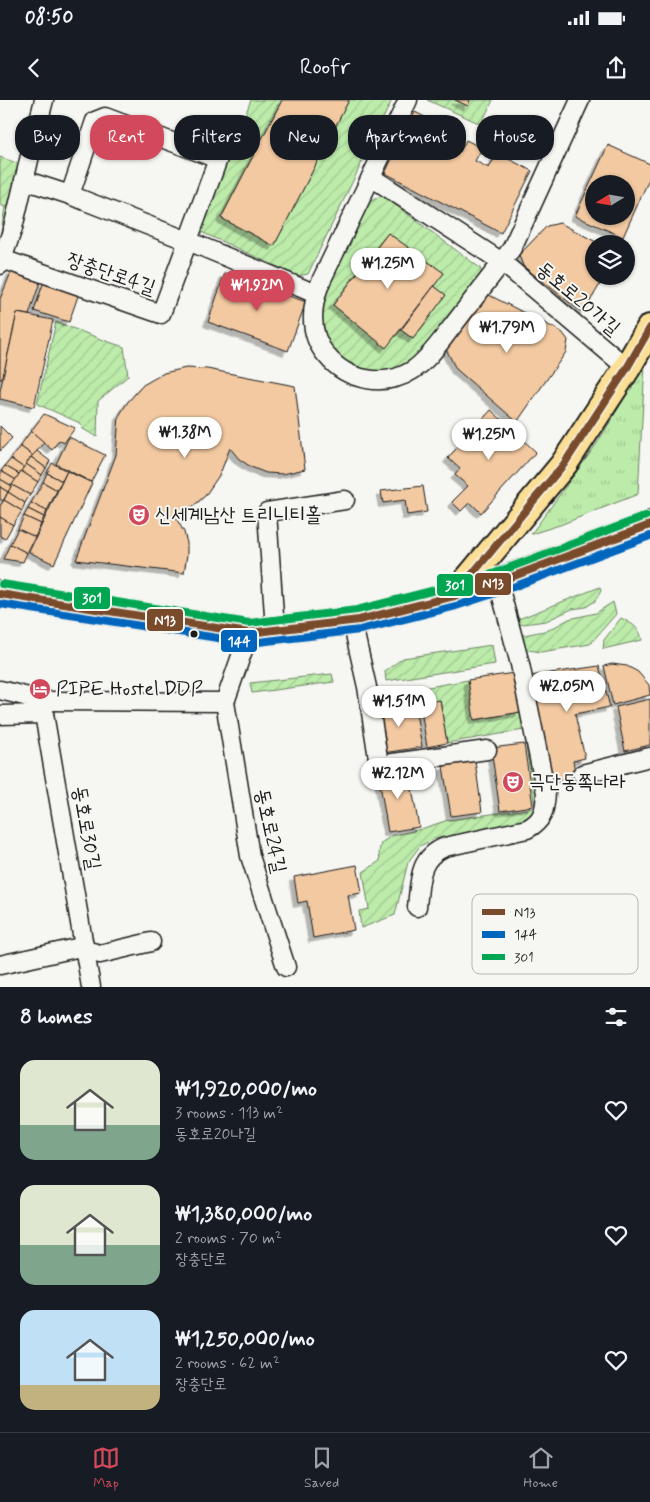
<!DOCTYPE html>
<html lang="en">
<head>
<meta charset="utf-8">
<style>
	body { margin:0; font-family:Mynerve,"Poor Story",sans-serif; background:#242831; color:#f1f3f6; height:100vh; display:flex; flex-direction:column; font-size:19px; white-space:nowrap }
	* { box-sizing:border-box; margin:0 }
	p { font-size:16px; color:#9ea1a6 }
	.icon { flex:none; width:28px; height:28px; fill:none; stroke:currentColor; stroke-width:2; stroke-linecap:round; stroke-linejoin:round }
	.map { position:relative; height:887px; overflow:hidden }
	.drawer { display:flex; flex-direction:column; background:#171b24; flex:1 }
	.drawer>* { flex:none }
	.top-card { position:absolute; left:15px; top:15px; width:620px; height:45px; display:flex; gap:10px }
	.needle { width:32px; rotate:259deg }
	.controls { position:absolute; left:585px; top:75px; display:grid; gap:10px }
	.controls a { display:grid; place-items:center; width:50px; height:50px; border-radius:50%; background:#171b24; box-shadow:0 1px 4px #0004; font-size:25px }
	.price { position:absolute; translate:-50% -42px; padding:0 11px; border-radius:18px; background:#fff; color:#222; font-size:16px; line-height:32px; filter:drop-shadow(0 1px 2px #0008) }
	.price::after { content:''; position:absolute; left:50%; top:30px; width:15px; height:11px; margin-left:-8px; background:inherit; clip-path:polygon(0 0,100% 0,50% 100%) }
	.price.current { background:#d1495b; color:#fff }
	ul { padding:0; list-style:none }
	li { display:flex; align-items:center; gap:15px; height:125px; padding:0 20px }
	li span { display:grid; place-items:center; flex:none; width:140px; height:100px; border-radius:15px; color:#555 }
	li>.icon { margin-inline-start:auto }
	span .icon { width:60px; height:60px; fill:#fffc; stroke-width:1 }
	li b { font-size:21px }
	h2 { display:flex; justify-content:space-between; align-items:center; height:60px; padding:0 20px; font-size:21px }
	.chip { padding:0 18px; border-radius:20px; background:#171b24; box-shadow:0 1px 4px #0004; font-size:18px; line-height:45px }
	.chip.current { background:#d1495b; color:#fff }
	.status { display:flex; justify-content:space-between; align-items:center; height:35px; padding:0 25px; background:#171b24; direction:ltr }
	.status svg { height:14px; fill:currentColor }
	header { display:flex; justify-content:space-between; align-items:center; height:65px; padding:0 20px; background:#171b24; font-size:22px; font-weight:600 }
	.menu { display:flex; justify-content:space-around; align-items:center; height:70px; border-top:1px solid #363941; background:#171b24; font-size:14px; color:#9ea1a6 }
	.menu a { display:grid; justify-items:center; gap:2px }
	.menu .current { color:#d1495b }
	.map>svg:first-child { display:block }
	.grass { fill:url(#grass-tufts); stroke:#6c8463 }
	.garden { fill:url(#garden-furrows); stroke:#6c8463; fill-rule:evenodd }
	.building { fill:#f2c9a1; stroke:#1c1c1c; fill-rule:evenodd; filter:url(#shadow) }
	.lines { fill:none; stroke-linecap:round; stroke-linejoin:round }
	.minor-casing { stroke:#1c1c1c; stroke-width:21 }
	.primary-casing { stroke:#1c1c1c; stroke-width:30 }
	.minor { stroke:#f6f6f2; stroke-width:18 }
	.primary { stroke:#fbdf96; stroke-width:26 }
	.bus-1-casing { stroke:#f6f6f2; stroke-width:11 }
	.bus-2-casing { stroke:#f6f6f2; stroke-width:11 }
	.bus-3-casing { stroke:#f6f6f2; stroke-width:11 }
	.bus-1 { stroke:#7a4b2a; stroke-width:8 }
	.bus-2 { stroke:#0065bd; stroke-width:8 }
	.bus-3 { stroke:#00a651; stroke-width:8 }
	.bus-dot { fill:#1c1c1c; stroke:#f6f6f2; stroke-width:2 }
	.labels { text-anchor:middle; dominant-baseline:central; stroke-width:4; stroke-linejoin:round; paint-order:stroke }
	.street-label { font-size:20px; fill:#1c1c1c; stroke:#f6f6f2 }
	.poi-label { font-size:20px; fill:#1c1c1c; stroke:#f6f6f2; text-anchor:start }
	.key { fill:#f6f6f2; stroke:#b5b5b2; stroke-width:1 }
	.key-label { font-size:14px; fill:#1c1c1c }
	.line-badge { stroke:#f6f6f2; stroke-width:2 }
	.badge-label { font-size:14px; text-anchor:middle; font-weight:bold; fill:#fff }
</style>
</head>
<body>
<div class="status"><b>08:50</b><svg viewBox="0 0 49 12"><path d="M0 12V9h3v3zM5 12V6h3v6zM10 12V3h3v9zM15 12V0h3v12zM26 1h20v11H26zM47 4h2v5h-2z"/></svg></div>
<header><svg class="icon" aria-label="back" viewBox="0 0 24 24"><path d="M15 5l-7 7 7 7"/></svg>Roofr<svg class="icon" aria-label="share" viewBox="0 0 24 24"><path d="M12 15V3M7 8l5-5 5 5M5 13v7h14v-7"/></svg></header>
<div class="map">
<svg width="650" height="887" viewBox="0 0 650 887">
	<defs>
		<pattern id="grass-tufts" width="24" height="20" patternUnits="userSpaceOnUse" patternTransform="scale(1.25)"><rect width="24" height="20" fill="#bcebaa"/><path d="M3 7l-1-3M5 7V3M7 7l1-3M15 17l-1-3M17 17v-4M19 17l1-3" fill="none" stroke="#a1c992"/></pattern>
		<pattern id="garden-furrows" width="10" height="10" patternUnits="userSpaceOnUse" patternTransform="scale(1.25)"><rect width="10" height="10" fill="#bcebaa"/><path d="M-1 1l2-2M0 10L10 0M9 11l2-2" fill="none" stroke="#a1c992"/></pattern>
		<filter id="shadow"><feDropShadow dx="-4.5" dy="4.5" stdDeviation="0" flood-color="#0004"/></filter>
	</defs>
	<rect width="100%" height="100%" fill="#f6f6f2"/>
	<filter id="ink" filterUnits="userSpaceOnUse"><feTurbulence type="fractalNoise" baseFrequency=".02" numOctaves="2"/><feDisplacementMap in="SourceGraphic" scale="10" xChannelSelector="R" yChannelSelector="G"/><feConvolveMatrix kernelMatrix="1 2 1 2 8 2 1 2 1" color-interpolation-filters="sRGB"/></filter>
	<g filter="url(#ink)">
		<polygon class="grass" points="645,264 638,394 560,425 531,434 596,345"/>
		<g class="garden">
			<polygon points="251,0 282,0 221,118 274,146 349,0 392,0 308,174 298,176 199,131"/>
			<polygon points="427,0 455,0 467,5 470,0 493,0 481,24"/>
			<polygon points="0,57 22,65 0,156 0,138 5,107 0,105"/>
			<path d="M382,95L480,168L485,184L413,270L357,277L317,239L312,215L366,104ZM388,133L444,173L434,186L446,195L413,239L401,230L386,247L333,205Z"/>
			<polygon points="56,222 109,242 124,247 128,276 98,301 97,337 83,329 80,323 37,304"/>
			<polygon points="600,487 601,491 595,501 586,507 572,509 546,521 516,525 516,520"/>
			<polygon points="613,502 616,514 590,544 541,552 523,549 519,536 549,530 569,519 596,513"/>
			<path d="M621,518C632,524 640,527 642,540L603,549L604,540Z"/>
			<polygon points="492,545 495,564 386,581 385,571 403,558"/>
			<polygon points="332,574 334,582 252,593 250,583"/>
			<polygon points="468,580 475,620 521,612 524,630 447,643 440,601 420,604 417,589"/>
			<polygon points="531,638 543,697 531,718 516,724 434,739 420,746 408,762 395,815 361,828 359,811 369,809 363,772 380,761 379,752 381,743 391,736 421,729 448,720 535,708 525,639"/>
		</g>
		<g class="building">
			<polygon points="282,0 349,0 274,146 221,118"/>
			<polygon points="455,0 470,0 468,6"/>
			<polygon points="415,12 454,32 447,45 460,52 466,40 482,48 475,61 489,68 497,53 532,71 501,133 385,73"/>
			<path d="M608,45L650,64V77L623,137L575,116ZM594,84H626V116H594Z"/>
			<polygon points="560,123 600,144 594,144 594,176 605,176 584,211 579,210 523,166 519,155 547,126"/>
			<polygon points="388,133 444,173 386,248 333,205"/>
			<polygon points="12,170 40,182 29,215 17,213 3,277 0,280 0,199"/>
			<polygon points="225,173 306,202 288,251 208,222"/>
			<polygon points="44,181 79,193 69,222 34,211"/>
			<polygon points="434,186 446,195 413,239 401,230"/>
			<polygon points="487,194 562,232 568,240 566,252 517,322 456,269 446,249"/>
			<polygon points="17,213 53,220 34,307 0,299 0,291"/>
			<polygon points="186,268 207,269 295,286 305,369 283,374 266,373 251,367 239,359 230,348 220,374 205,396 192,407 172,416 176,418 184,432 187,443 187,455 184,473 76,460 116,355 119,316 127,303 143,285 164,273"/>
			<polygon points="491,310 536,352 481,413 470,402 461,411 452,402 468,386 455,375 460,369 448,358"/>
			<polygon points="44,314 75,328 64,343 59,340 52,350 31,331"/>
			<polygon points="0,326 12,338 0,351"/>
			<polygon points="31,331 44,342 33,356 20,346"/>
			<polygon points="69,337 105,355 91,382 56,364"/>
			<polygon points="20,346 33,356 24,368 11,359"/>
			<polygon points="37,351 50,361 46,368 31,357"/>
			<polygon points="31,357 46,368 42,375 26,364"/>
			<polygon points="11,359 24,368 19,374 5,366"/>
			<polygon points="52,363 67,371 62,381 47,373"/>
			<polygon points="26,364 42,375 38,382 21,371"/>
			<polygon points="5,366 19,374 16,380 1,371"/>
			<polygon points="1,371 16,380 12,386 0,379"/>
			<polygon points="21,371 38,382 30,395 12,385"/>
			<polygon points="67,371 92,383 54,464 29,452"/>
			<polygon points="47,373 62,381 57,390 43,382"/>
			<polygon points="0,379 12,386 8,392 0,387"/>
			<polygon points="43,382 57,390 47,411 31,403"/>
			<polygon points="12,385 30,395 25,403 8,392"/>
			<polygon points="423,386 427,412 407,415 405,400 383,403 381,391"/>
			<polygon points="0,387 8,392 3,401 0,399"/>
			<polygon points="8,392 25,403 22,411 4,400"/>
			<polygon points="4,400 22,411 13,425 0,417 0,406"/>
			<polygon points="31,403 47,411 44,417 28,409"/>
			<polygon points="28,409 44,417 41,424 24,416"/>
			<polygon points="24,416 41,424 35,437 18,429"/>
			<polygon points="0,417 13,425 5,439 0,436"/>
			<polygon points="18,429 35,437 27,453 10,444"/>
			<polygon points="10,444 27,453 23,462 3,459"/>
			<polygon points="612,564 627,566 638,572 649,585 650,595 613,605 604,566"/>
			<polygon points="599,566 610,607 575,614 585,658 573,661 576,676 553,681 530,576"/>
			<polygon points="514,573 521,612 474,620 468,580"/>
			<polygon points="650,599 650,645 625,651 616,607"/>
			<polygon points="440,600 447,643 427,647 420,604"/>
			<polygon points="414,602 422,647 383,653 375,609"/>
			<polygon points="524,644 533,706 500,711 491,648"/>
			<polygon points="475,661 482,712 451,716 443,666"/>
			<polygon points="408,667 419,727 388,732 378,672"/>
			<polygon points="357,765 362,793 348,795 354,830 313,838 307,801 298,803 294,777"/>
		</g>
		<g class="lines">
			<g class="minor-casing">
				<g id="minor">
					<path d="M408,0L321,181C311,206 308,234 327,256C347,281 385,288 413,270C428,260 440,242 451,228C468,206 485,184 502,162L512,148L580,0"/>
					<polyline points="371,77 502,162 627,268"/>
					<polyline points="24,80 70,95 188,141 316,194"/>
					<polyline points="2,159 161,214 218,59 105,17 95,21 70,95"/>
					<polyline points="0,165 13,128 33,43 44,0"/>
					<polyline points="352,521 367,587 379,665 487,650"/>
					<polyline points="275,530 267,412 345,400"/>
					<polyline points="249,533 225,602 250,756 286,867"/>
					<polyline points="0,590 45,601 44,614 91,887"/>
					<polyline points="45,601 225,602"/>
					<polyline points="0,615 44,614"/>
					<polyline points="582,674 650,657"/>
					<path d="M417,807C420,781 418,758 445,747L527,729C543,721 545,710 546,693L520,564L498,482"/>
					<polyline points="0,865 76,848 100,854 151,842"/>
				</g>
			</g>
			<g class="primary-casing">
				<g id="primary">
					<polyline points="0,494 249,533 359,520 454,496 498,482 650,425"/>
					<polyline points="454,496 564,364 627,268 650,228"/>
				</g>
			</g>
			<use href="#minor" class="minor"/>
			<use href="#primary" class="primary"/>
			<g class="bus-1-casing">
				<g id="bus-1">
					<polyline points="0,494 249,533 359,520 454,496 498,482 650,425"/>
					<polyline points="454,496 564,364 627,268 650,228"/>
				</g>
			</g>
			<g class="bus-2-casing">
				<polyline id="bus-2" points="0,504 250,543 360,530 456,506 502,491 650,436"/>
			</g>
			<g class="bus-3-casing">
				<polyline id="bus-3" points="2,484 249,523 357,510 451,486 495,473 646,416"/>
			</g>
			<use href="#bus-1" class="bus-1"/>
			<use href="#bus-2" class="bus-2"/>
			<use href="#bus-3" class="bus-3"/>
		</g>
	</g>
	<defs>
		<g id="theatre-disc" transform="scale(1.125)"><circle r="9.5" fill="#d1495b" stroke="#f6f6f2"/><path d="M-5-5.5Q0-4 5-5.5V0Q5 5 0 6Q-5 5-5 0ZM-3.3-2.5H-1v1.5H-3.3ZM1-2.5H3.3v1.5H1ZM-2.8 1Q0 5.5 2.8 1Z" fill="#fff"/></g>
		<g id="hotel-disc" transform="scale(1.125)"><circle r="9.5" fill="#d1495b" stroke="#f6f6f2"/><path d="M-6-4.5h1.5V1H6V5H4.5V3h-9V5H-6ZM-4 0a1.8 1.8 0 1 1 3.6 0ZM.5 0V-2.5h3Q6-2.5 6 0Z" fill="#fff"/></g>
	</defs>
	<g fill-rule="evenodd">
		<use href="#theatre-disc" x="139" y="415"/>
		<use href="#hotel-disc" x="40" y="589"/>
		<use href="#theatre-disc" x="513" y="682"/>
	</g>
	<circle class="bus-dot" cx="194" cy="534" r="4.5"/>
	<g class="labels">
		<g class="street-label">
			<text transform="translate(111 174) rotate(19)">장충단로4길</text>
			<text transform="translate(578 199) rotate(40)">동호로20가길</text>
			<text transform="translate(86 728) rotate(80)">동호로30길</text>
			<text transform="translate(270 731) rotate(78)">동호로24길</text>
		</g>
		<g class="poi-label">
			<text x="155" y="415">신세계남산 트리니티홀</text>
			<text x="56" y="589">PIPE Hostel DDP</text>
			<text x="529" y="682">극단동쪽나라</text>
		</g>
	</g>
	<rect x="472" y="794" width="166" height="80" rx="8" class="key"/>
	<rect x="482" y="809" width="23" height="6" fill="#7a4b2a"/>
	<rect x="482" y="831" width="23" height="7" fill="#0065bd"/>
	<rect x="482" y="854" width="23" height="6" fill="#00a651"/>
	<g class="key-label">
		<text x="514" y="817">N13</text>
		<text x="514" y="839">144</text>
		<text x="514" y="862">301</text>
	</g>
	<g class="line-badge">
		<rect x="474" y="472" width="38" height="24" rx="5" fill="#7a4b2a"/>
		<rect x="436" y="473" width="38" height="24" rx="5" fill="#00a651"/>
		<rect x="73" y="486" width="38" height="24" rx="5" fill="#00a651"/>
		<rect x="146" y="508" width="38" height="24" rx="5" fill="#7a4b2a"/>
		<rect x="220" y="529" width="38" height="24" rx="5" fill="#0065bd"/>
	</g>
	<g class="badge-label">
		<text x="493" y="488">N13</text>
		<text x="455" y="490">301</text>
		<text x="92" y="503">301</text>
		<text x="165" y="525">N13</text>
		<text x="239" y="546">144</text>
	</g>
</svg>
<div class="controls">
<a><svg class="needle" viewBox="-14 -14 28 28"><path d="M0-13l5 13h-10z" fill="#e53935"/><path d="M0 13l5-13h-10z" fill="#9ea1a6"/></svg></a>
<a><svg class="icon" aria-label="layers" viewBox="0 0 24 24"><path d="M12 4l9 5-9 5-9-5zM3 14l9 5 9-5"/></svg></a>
</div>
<b class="price" style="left:388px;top:190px">₩1.25M</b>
<b class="price current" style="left:257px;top:212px">₩1.92M</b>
<b class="price" style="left:507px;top:254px">₩1.79M</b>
<b class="price" style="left:185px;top:359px">₩1.38M</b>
<b class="price" style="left:489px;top:361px">₩1.25M</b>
<b class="price" style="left:567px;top:613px">₩2.05M</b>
<b class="price" style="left:399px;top:628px">₩1.51M</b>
<b class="price" style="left:398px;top:700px">₩2.12M</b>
<div class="top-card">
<a class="chip">Buy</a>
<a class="chip current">Rent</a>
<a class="chip">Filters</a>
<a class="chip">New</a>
<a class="chip">Apartment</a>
<a class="chip">House</a>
</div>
</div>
<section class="drawer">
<h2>8 homes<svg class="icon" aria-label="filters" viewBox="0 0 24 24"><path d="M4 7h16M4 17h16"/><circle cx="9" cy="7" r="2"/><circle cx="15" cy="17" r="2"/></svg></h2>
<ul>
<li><span style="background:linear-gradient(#dfe7d0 65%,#7fa58c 0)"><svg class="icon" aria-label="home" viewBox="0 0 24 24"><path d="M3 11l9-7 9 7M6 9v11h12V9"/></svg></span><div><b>₩1,920,000/mo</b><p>3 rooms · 113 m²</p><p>동호로20나길</p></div><svg class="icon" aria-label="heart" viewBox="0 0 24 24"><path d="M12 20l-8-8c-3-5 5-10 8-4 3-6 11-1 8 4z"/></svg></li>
<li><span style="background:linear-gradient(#dfe7d0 60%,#7fa58c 0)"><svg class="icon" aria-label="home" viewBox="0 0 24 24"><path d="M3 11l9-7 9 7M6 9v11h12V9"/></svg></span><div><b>₩1,380,000/mo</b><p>2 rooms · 70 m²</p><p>장충단로</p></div><svg class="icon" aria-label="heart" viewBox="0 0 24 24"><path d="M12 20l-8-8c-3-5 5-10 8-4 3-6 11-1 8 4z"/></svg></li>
<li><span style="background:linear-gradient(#bfe0f5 75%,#c2b280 0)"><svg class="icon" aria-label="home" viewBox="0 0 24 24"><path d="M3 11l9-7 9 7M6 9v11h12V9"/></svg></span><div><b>₩1,250,000/mo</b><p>2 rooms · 62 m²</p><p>장충단로</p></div><svg class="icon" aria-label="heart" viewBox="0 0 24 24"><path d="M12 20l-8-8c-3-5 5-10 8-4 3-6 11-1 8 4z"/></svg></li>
</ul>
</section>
<nav class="menu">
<a class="current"><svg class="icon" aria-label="map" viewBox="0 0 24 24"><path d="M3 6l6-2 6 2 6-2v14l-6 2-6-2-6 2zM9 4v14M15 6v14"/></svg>Map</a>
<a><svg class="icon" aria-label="saved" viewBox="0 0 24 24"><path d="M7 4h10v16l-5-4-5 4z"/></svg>Saved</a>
<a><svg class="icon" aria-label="home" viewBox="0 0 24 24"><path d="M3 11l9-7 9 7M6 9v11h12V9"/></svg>Home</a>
</nav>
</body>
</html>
